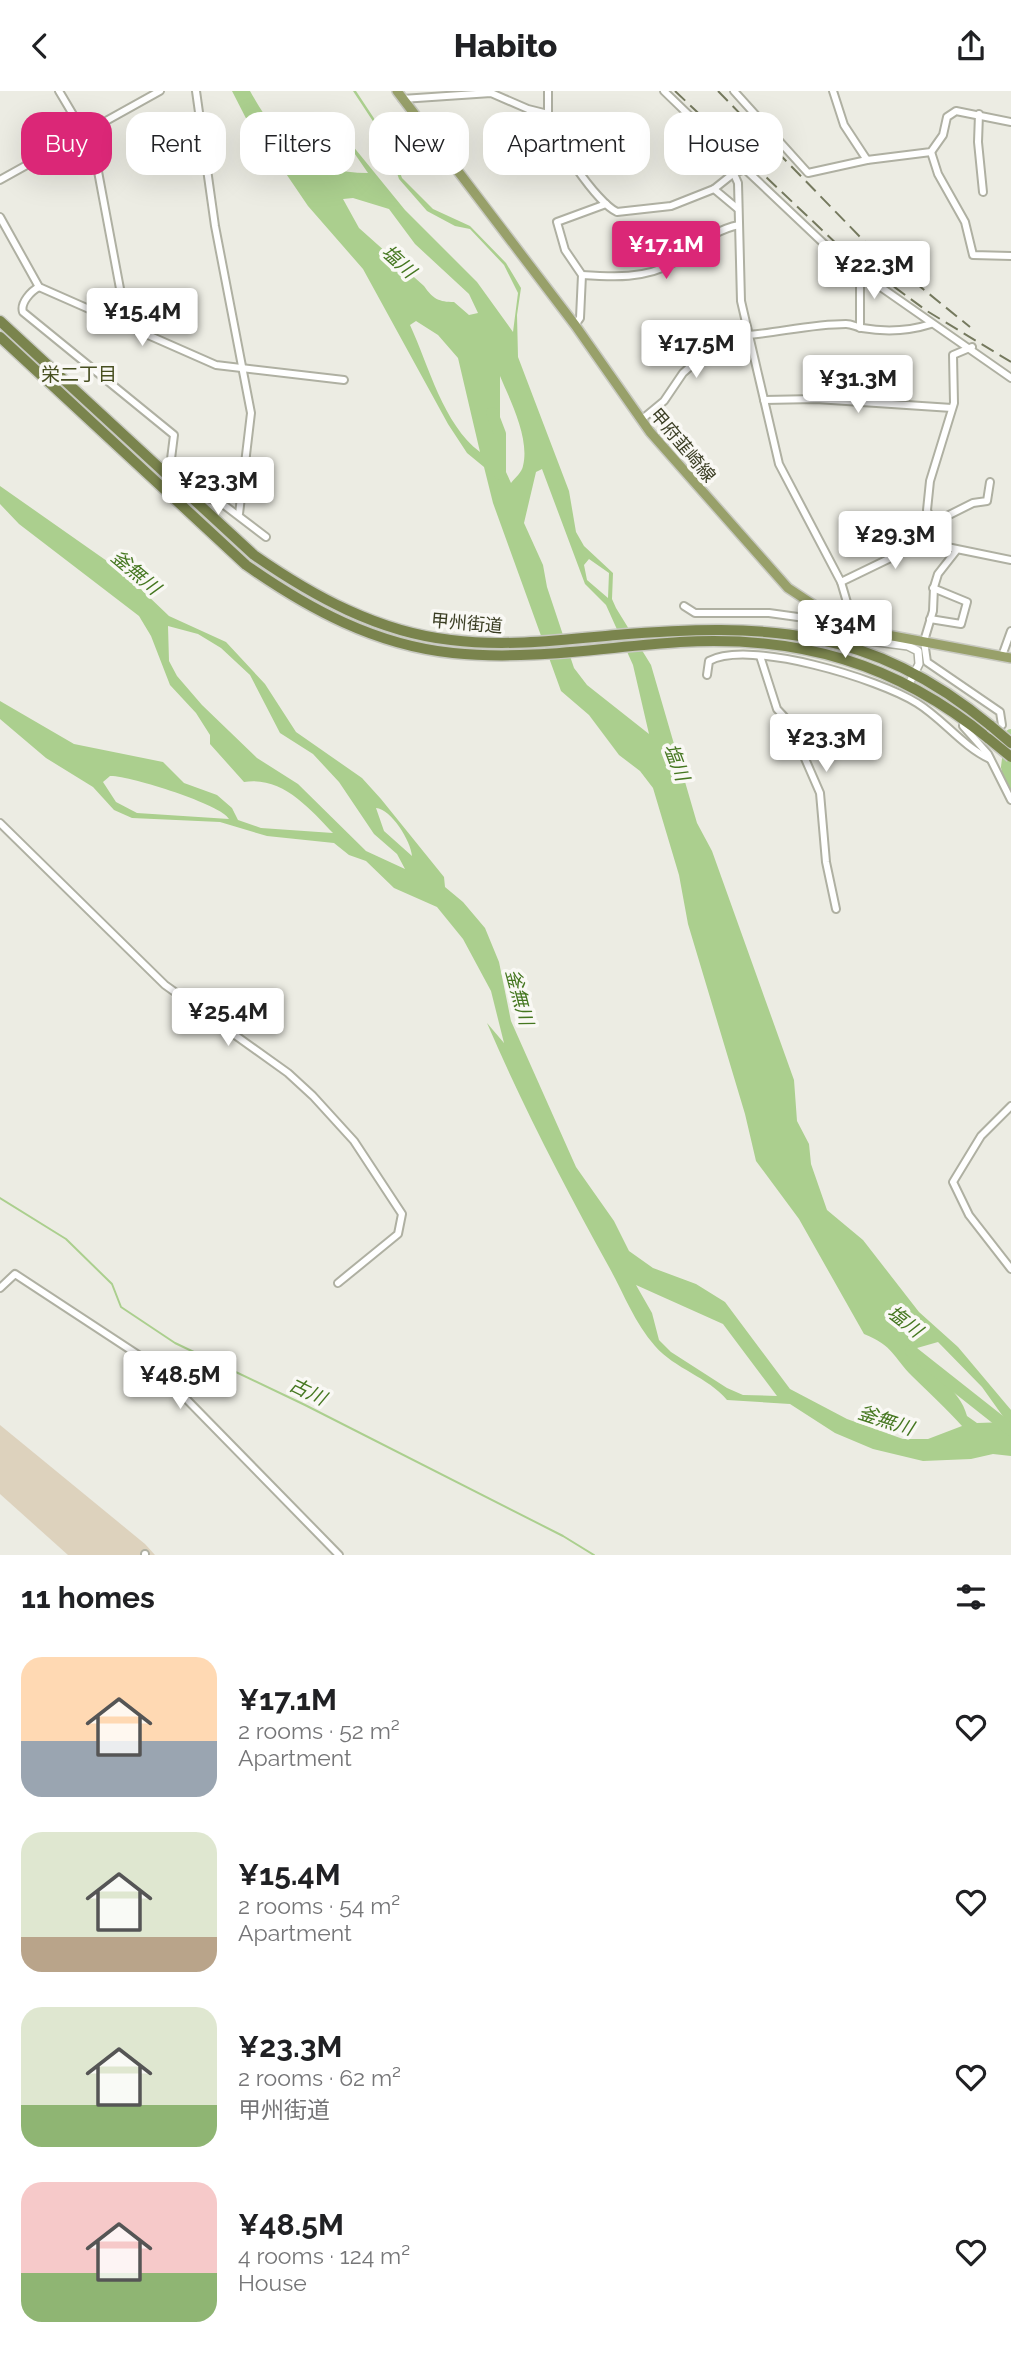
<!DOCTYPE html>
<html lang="en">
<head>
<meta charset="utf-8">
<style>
	body { margin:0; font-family:Raleway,"Noto Sans JP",sans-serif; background:#f2f2f2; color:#202124; height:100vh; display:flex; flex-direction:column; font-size:26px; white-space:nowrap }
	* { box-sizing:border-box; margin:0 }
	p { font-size:23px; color:#757577 }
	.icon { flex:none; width:38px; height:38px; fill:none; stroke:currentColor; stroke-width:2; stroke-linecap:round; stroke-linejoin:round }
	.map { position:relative; height:1464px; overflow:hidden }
	.panel { display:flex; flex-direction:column; background:#fff; flex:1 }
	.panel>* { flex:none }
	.hud { position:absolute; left:21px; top:21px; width:970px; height:63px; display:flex; gap:14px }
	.price { position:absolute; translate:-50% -60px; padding:0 16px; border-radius:7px; background:#fff; color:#222; font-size:23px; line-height:46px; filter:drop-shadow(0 2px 4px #0008) }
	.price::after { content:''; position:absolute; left:50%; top:42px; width:21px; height:16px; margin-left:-10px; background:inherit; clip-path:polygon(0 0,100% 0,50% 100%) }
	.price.current { background:#db2777; color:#fff }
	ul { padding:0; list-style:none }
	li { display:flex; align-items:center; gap:21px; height:175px; padding:0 21px }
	li span { display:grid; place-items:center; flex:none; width:196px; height:140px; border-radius:21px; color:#555 }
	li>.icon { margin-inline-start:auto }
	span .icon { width:84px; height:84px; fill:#fffc; stroke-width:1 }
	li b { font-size:30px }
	h2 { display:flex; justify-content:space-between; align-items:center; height:84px; padding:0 21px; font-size:30px }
	.tag { padding:0 24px; border-radius:21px; background:#fff; box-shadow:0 7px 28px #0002; font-size:24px; line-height:63px }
	.tag.current { background:#db2777; color:#fff }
	header { display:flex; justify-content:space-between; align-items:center; height:91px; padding:0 21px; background:#fff; font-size:32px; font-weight:800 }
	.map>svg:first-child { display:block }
	.green { fill:#ddd2bd }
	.water { fill:#abcf8e; fill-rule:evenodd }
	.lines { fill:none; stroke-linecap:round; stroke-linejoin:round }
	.stream { stroke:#abcf8e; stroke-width:2 }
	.river { stroke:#abcf8e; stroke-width:12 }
	.minor-tunnel { stroke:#c8c9bd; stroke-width:6; stroke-dasharray:6 3; stroke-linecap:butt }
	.minor-casing { stroke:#afb0a2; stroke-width:10 }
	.tertiary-casing { stroke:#afb0a2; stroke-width:10 }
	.primary-casing { stroke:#c8c9c1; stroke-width:12 }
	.trunk-casing { stroke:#c8c9c1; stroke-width:13 }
	.minor { stroke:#fff; stroke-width:6 }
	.tertiary { stroke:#fff; stroke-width:7 }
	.primary { stroke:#98a06a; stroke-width:9 }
	.trunk { stroke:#7a844d; stroke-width:10 }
	.rail { stroke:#75795e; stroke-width:2; stroke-dasharray:14 7; stroke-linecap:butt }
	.trunk-bridge-casing { stroke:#c8c9c1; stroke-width:13; stroke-linecap:butt }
	.trunk-bridge { stroke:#7a844d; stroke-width:10 }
	.labels { text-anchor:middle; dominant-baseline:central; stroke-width:7; stroke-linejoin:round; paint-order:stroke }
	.street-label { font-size:18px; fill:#3a3d23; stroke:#f9f8f4 }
	.water-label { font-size:19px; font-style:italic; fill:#457720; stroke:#f9f8f4 }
	.neighbourhood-label { font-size:19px; fill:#474f20; stroke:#f9f8f4 }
</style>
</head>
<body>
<header><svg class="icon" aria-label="back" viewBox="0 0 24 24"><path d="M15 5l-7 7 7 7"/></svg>Habito<svg class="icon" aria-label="share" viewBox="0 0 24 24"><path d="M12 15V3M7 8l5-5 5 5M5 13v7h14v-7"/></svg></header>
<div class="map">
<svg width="1011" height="1464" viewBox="0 0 1011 1464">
	<rect width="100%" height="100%" fill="#ecece3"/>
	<polygon class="green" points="0,1334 145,1453 155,1464 68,1464 0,1403"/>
	<path class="water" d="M232,0H250C278,50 308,82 368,82L330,27L405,119L477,191L513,241L518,202L504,174L470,138L455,135L427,120L399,88L386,50L353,0H356L387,47L402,87L433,118L470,135L506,172L521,197L517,224L518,266L569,400L576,441L584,455L613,482L612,508L616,517L651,574L697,732L712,760L794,989L797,1030L809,1053L811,1073L827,1119L863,1149L919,1221L958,1256L1011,1319V1365L993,1363L971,1368L923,1370L873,1358L835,1342L790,1313L727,1309C708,1286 675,1278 655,1255C634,1231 624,1203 609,1176C565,1096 523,1016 487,932L504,952L491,900L463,848L437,816L394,797L366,770L349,764L334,752L267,745L220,731L132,727L114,719L93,696L46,667L0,628V610L74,653L163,671L184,692L217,704L232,717L238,729L261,737L333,742C309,717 282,685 244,691L210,653V644L196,622L170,594L151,545L139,525L19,433L0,413V395L124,482L169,525L226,551L265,593L296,641L362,687L381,708L444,786L445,796L463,811L485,837L499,871L511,930L576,1076L614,1130L629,1160L653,1177L696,1193L725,1211L790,1298L847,1328L903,1348H928L962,1335C947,1318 929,1302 912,1285C893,1266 894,1255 864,1243L799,1128L756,1070L745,1023L688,833L679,784L653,697L640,680L619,664L589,624L561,600L493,412L484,376L467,362L448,333L363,178L308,115L274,65L253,41ZM353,107L389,118L415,153L469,203L478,222L469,224L454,211C439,211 433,208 424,195L359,137L343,108ZM416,230L438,244L458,267L480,361C443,333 429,275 410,234ZM500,285C510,309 530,347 523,375C522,381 515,387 511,392L495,357L500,332ZM542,378L585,493L606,514L633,574L649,643L587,594L574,577L547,496L543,474L524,432L536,381ZM589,468L609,482L608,507L587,489L584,474ZM168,535L198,543L221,557L250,584L280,642L313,663L339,691L374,743L397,763L405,778L366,760L298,693L257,667L202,614L177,585L169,570ZM110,685C128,684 223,714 229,728L137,722L116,711L103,691ZM376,717C391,718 411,750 412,765L384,740ZM636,1194L723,1233L777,1305L743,1304L727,1297L671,1261L659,1249L652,1222ZM938,1251L982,1296L1007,1331L977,1332L967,1325C960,1297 929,1283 917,1257Z"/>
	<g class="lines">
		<polyline class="stream" points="0,1107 66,1148 112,1193 121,1216 175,1252 305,1314 563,1445 594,1464"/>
		<g class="river">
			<polyline points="492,322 500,343 500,383"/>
			<polyline points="1011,644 1007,676 1011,693"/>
			<polyline points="911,1260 1011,1339"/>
		</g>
		<polyline class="minor-tunnel" points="800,563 804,536"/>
		<g class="minor-casing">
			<g id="minor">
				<polyline points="59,0 94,59 127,235"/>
				<polyline points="196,0 215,135 251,322 239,423"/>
				<polyline points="664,0 722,56 738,92 741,210 779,373 841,491 854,535"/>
				<polyline points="734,0 808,82 867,69"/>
				<polyline points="833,0 844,34 867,69 931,61 943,44 947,26 956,20 1011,31"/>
				<path d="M402,8L491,2L528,18L548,23C551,45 597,112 617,121L671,115L714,98L738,118"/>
				<polyline points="548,23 548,0"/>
				<polyline points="979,23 978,51 983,101"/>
				<polyline points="931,61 938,83 965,131 973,164 1011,165"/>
				<polyline points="0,89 160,0"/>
				<polyline points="714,98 734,82 745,78 839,167 1011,287"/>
				<polyline points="0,126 39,196 216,274 344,289"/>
				<polyline points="860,183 860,237"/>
				<path d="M582,184C613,186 645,188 673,172C695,158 712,139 739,134"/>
				<path d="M39,196C31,200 20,212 23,221L174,344L170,376L206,407L220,411L266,446"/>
				<polyline points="575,234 580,227 582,184 565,159 557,131 606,113"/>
				<path d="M749,244C781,241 813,233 846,233C852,233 856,236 862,237C885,241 909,240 931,233"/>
				<polyline points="972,256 953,264 954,312 930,390 927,419 934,439 947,456 1011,469"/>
				<polyline points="764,309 816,308 952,317"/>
				<polyline points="641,329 664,310 683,282 710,258 747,237"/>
				<polyline points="931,433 973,412 987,410 990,391"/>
				<polyline points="956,460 938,483 934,496 933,520 924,550 927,571 1000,621 1002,634"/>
				<polyline points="841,491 938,444"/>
				<polyline points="684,515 695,522 769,522 805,527 824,521"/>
				<polyline points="930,528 961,533 967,511 933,497"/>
				<polyline points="760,565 777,618 789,631 820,702 826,771 836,818"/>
				<polyline points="1002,565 1011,540"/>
				<path d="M707,584L709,570C749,548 879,588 917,612C943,628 962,655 990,668"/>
				<polyline points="964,628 963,635 988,663 1011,709"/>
				<polyline points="0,732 165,894 288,982 313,1005 354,1050 402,1123 398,1143 338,1192"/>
				<polyline points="1011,1015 981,1045 953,1091 969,1124 1011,1178"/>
				<polyline points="0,1197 15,1183 152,1273 339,1464"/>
				<polyline points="145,1463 145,1464"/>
			</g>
		</g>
		<g class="tertiary-casing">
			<polyline id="tertiary" points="854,535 857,546 862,549 908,555 918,560 919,573 909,593"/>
		</g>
		<g class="primary-casing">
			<polyline id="primary" points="397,0 575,234 650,341 788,497 832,526 866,540 1011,567"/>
		</g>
		<g class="trunk-casing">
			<g id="trunk">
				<path d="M0,230L254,464C313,505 378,541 451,549C506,556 562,549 616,544C765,532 871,535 991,635"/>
				<path d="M0,246L246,474C309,518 375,554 453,562C529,570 604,556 680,551C799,544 896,572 989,648"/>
			</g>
		</g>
		<use href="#minor" class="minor"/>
		<use href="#tertiary" class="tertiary"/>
		<use href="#primary" class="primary"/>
		<use href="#trunk" class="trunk"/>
		<g class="rail">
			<polyline points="675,0 840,156 927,220 1011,271"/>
			<polyline points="718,0 865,151 970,236"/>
		</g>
		<g class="trunk-bridge-casing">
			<g id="trunk-bridge">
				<polyline points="991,635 1011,652"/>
				<polyline points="989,648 1011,666"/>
			</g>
		</g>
		<use href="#trunk-bridge" class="trunk-bridge"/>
	</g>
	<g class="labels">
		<g class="street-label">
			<text transform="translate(683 354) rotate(50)">甲府韮崎線</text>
			<text transform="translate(467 532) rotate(5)">甲州街道</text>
		</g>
		<g class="water-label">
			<text transform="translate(399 170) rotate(42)">塩川</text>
			<text transform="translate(136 481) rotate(40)">釜無川</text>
			<text transform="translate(677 671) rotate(69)">塩川</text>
			<text transform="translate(520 906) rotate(75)">釜無川</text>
			<text transform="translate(905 1230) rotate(38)">塩川</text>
			<text transform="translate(308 1300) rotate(26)">古川</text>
			<text transform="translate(886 1329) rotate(18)">釜無川</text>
		</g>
		<g class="neighbourhood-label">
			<text x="79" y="283">栄二丁目</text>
		</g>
	</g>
</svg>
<b class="price current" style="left:666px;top:190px">¥17.1M</b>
<b class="price" style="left:874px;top:210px">¥22.3M</b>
<b class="price" style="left:142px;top:257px">¥15.4M</b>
<b class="price" style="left:696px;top:289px">¥17.5M</b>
<b class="price" style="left:858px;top:324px">¥31.3M</b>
<b class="price" style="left:218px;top:426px">¥23.3M</b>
<b class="price" style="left:895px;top:480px">¥29.3M</b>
<b class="price" style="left:845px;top:569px">¥34M</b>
<b class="price" style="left:826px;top:683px">¥23.3M</b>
<b class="price" style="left:228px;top:957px">¥25.4M</b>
<b class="price" style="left:180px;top:1320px">¥48.5M</b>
<div class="hud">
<a class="tag current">Buy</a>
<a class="tag">Rent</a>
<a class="tag">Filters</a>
<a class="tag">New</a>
<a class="tag">Apartment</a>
<a class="tag">House</a>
</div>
</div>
<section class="panel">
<h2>11 homes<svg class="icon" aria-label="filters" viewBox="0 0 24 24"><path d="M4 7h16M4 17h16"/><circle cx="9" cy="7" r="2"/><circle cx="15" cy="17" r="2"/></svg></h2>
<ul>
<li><span style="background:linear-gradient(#ffd9b3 60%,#9aa5b1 0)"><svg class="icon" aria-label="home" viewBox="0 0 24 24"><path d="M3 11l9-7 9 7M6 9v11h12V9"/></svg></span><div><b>¥17.1M</b><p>2 rooms · 52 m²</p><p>Apartment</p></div><svg class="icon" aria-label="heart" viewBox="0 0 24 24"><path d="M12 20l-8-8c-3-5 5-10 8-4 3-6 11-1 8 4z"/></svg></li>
<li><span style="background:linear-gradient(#dfe7d0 75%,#b9a48a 0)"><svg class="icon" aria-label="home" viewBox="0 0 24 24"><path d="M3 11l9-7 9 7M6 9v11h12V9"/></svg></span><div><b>¥15.4M</b><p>2 rooms · 54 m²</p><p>Apartment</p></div><svg class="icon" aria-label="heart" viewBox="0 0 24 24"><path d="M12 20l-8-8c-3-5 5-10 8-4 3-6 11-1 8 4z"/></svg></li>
<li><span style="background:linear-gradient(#dfe7d0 70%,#8fb573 0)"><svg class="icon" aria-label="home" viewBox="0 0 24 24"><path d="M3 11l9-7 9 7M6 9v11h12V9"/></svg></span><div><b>¥23.3M</b><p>2 rooms · 62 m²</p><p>甲州街道</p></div><svg class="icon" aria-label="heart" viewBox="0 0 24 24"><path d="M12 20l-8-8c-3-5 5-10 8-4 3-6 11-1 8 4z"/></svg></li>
<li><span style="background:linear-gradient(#f6c9c9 65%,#8fb573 0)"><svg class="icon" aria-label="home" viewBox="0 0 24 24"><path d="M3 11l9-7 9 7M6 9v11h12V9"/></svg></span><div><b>¥48.5M</b><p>4 rooms · 124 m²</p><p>House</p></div><svg class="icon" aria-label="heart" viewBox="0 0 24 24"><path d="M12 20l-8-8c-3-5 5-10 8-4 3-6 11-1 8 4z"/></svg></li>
</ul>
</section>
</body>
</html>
